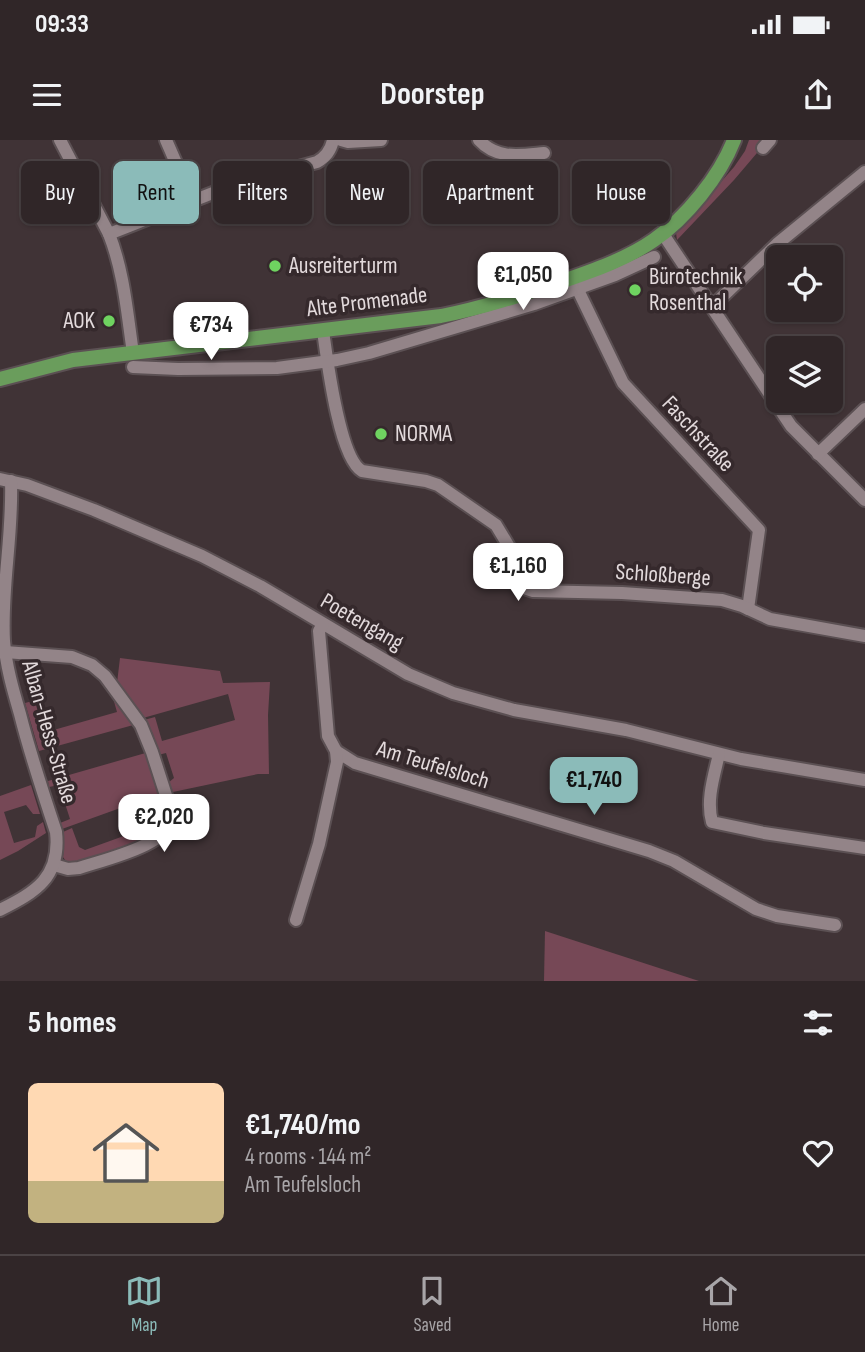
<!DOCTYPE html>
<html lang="en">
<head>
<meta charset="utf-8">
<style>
	body { margin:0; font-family:"Sofia Sans Condensed",sans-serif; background:#3c3234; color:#f1f3f6; height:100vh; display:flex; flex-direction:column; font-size:26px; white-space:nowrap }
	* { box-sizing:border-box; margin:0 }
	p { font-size:23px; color:#a8a5a8 }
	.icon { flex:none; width:38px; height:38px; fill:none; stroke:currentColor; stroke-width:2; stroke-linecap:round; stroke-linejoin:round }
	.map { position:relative; height:841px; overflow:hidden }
	.sheet { display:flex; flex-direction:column; background:#302628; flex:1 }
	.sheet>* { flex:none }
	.banner { position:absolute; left:21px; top:21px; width:824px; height:63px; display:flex; gap:14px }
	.fabs { position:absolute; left:766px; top:105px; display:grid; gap:14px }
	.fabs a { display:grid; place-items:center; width:77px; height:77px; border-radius:10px; background:#302628; box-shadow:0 2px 5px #0004,0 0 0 2px #4b4345; font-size:35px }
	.price { position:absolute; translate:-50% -60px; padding:0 16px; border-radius:14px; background:#fff; color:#222; font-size:23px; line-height:46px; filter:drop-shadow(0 2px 4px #0008) }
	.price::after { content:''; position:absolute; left:50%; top:42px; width:21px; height:16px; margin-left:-10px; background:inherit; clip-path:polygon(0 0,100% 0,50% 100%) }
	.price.current { background:#8bbbb9; color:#111 }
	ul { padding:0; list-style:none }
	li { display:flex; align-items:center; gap:21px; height:175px; padding:0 28px }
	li+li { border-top:2px solid #4b4345 }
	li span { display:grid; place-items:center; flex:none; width:196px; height:140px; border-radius:10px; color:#555 }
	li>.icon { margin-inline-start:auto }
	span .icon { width:84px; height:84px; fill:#fffc; stroke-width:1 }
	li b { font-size:30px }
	h2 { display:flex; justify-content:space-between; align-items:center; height:84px; padding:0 28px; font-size:30px }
	.tag { padding:0 24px; border-radius:10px; background:#302628; box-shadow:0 2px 5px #0004,0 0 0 2px #4b4345; font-size:24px; line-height:63px }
	.tag.current { background:#8bbbb9; color:#111 }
	.status { display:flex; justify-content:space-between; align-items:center; height:49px; padding:0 35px; background:#302628; direction:ltr }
	.status svg { height:19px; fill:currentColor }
	header { display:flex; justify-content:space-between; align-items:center; height:91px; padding:0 28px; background:#302628; font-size:32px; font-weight:700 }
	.dock { display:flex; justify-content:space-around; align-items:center; height:98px; border-top:2px solid #4b4345; background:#302628; font-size:19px; color:#a8a5a8 }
	.dock a { display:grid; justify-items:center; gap:4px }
	.dock .current { color:#8bbbb9 }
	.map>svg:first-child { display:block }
	.green { fill:#764856 }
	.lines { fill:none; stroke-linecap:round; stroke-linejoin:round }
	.minor-casing { stroke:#5b5053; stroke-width:16 }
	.major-casing { stroke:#5b5053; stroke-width:18 }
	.minor { stroke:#938488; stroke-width:12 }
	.major { stroke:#6a9d5c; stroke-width:14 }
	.poi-dot { fill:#6fd360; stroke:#35292c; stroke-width:2.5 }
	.labels { text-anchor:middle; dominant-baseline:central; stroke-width:7; stroke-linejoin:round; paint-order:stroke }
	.poi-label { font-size:23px; fill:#e3dadc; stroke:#35292c; text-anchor:start }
	.street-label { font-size:23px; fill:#e3dadc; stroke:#35292c }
</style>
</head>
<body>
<div class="status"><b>09:33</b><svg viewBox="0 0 49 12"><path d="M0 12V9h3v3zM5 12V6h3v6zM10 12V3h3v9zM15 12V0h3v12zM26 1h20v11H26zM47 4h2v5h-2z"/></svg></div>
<header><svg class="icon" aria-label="menu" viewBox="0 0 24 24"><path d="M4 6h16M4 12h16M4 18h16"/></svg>Doorstep<svg class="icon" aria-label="share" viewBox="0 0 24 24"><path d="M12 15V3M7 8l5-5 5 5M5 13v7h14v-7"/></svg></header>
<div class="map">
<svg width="865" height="841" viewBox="0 0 865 841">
	<rect width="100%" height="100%" fill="#403336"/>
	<g class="green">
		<polygon points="749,0 768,0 734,40 677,100 676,93 734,27 745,11"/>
		<polygon points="120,518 220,531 223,543 270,542 268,575 269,634 258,634 173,652 171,650 168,643 174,638 166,613 158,615 152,599 154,597 152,592 149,593 144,580 155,577 162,601 235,580 228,554 143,578 117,543"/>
		<polygon points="116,557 137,584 39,611 25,563 40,559 50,591 117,572 113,558"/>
		<polygon points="149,612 162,653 62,689 60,683 70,679 59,645 49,647 48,641"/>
		<polygon points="31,645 40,674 33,674 26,665 4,672 14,703 35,697 37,686 43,682 46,693 18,711 0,720 0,656"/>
		<polygon points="168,680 157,695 97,719 68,724 63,717 64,706 63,692 72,688 79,707 85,710"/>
		<polygon points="545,791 699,841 544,841"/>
	</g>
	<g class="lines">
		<g class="minor-casing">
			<g id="minor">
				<path d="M60,0L109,94C124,132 127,173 133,213"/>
				<polyline points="166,0 193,62"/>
				<polyline points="341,0 348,2 381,0"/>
				<path d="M479,0C497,20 521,15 544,13"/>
				<polyline points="763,8 770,0"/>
				<path d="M109,94L233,45L317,22C326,17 331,10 333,0"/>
				<polyline points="663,94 791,286 865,360"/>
				<polyline points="578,150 623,243 759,390 748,469"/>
				<polyline points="711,165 719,160 777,104 865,32"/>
				<path d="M323,191C327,218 339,318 362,331L426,341L438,345L496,385L508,405L527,449L533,451L622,453L722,460L742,466L770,479L865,496"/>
				<polyline points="133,227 178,229 277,228 337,220 369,213 534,164 615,135 654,117"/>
				<polyline points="818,314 865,269"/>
				<polyline points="0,339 27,345 94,370 202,416 260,446 408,534 453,553 514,570 626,590 741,619 865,640"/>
				<path d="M5,512L72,517L92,525L105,536L141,585L152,612L172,674C176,704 102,720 79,728L68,729L54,725"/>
				<polyline points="336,611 355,623 649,711 674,721 756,769 777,776 835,785"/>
				<path d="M719,614C714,636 706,660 712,682L764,693L865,708"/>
				<path d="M0,770C36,752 61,737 56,692C43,653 30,614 20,574C13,550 6,526 4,501C1,448 13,395 11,341"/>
				<polyline points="296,780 319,704 337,622 336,611 328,596 319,491 323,484"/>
			</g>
		</g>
		<g class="major-casing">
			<path id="major" d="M0,239L73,220L441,176C482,168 521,155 560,142C592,131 627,119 654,100C686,78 720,36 734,0"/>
		</g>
		<use href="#minor" class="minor"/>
		<use href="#major" class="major"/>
	</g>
	<g class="poi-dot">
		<circle cx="275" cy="126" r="7"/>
		<circle cx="635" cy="150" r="7"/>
		<circle cx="109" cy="181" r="7"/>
		<circle cx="381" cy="294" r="7"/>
	</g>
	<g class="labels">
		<g class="poi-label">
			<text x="289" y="126">Ausreiterturm</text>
			<text x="649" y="137">Bürotechnik<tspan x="649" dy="26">Rosenthal</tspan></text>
			<text x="95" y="181" text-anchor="end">AOK</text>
			<text x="395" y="294">NORMA</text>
		</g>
		<g class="street-label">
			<text transform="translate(367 162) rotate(-7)">Alte Promenade</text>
			<text transform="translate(698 294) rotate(47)">Faschstraße</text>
			<text transform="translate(663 435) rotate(4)">Schloßberge</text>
			<text transform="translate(362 482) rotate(30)">Poetengang</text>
			<text transform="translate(49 592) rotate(74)">Alban-Hess-Straße</text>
			<text transform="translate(433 625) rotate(17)">Am Teufelsloch</text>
		</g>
	</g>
</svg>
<div class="fabs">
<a><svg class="icon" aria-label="locate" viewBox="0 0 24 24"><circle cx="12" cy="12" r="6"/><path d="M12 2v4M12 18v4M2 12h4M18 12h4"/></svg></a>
<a><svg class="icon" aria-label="layers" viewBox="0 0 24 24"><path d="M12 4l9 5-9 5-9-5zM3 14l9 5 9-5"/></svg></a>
</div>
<b class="price" style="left:523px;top:172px">€1,050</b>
<b class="price" style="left:211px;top:222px">€734</b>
<b class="price" style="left:518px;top:463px">€1,160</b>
<b class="price current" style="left:594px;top:677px">€1,740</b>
<b class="price" style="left:164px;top:714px">€2,020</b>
<div class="banner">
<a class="tag">Buy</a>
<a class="tag current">Rent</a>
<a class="tag">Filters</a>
<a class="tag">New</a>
<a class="tag">Apartment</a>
<a class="tag">House</a>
</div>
</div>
<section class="sheet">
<h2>5 homes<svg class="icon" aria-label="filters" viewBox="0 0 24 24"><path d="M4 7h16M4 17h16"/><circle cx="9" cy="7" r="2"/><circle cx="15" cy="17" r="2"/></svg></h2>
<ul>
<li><span style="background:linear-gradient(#ffd9b3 70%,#c2b280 0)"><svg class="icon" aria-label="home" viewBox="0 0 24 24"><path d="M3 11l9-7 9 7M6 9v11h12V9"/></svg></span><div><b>€1,740/mo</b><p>4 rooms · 144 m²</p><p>Am Teufelsloch</p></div><svg class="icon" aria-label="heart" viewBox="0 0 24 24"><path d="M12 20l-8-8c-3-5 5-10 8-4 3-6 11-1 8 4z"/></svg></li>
</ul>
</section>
<nav class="dock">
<a class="current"><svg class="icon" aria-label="map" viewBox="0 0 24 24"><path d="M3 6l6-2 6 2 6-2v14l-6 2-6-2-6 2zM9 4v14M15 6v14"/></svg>Map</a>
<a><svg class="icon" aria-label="saved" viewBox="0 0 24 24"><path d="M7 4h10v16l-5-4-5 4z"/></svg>Saved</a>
<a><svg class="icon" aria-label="home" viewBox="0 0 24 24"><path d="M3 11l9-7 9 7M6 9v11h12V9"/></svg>Home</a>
</nav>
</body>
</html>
